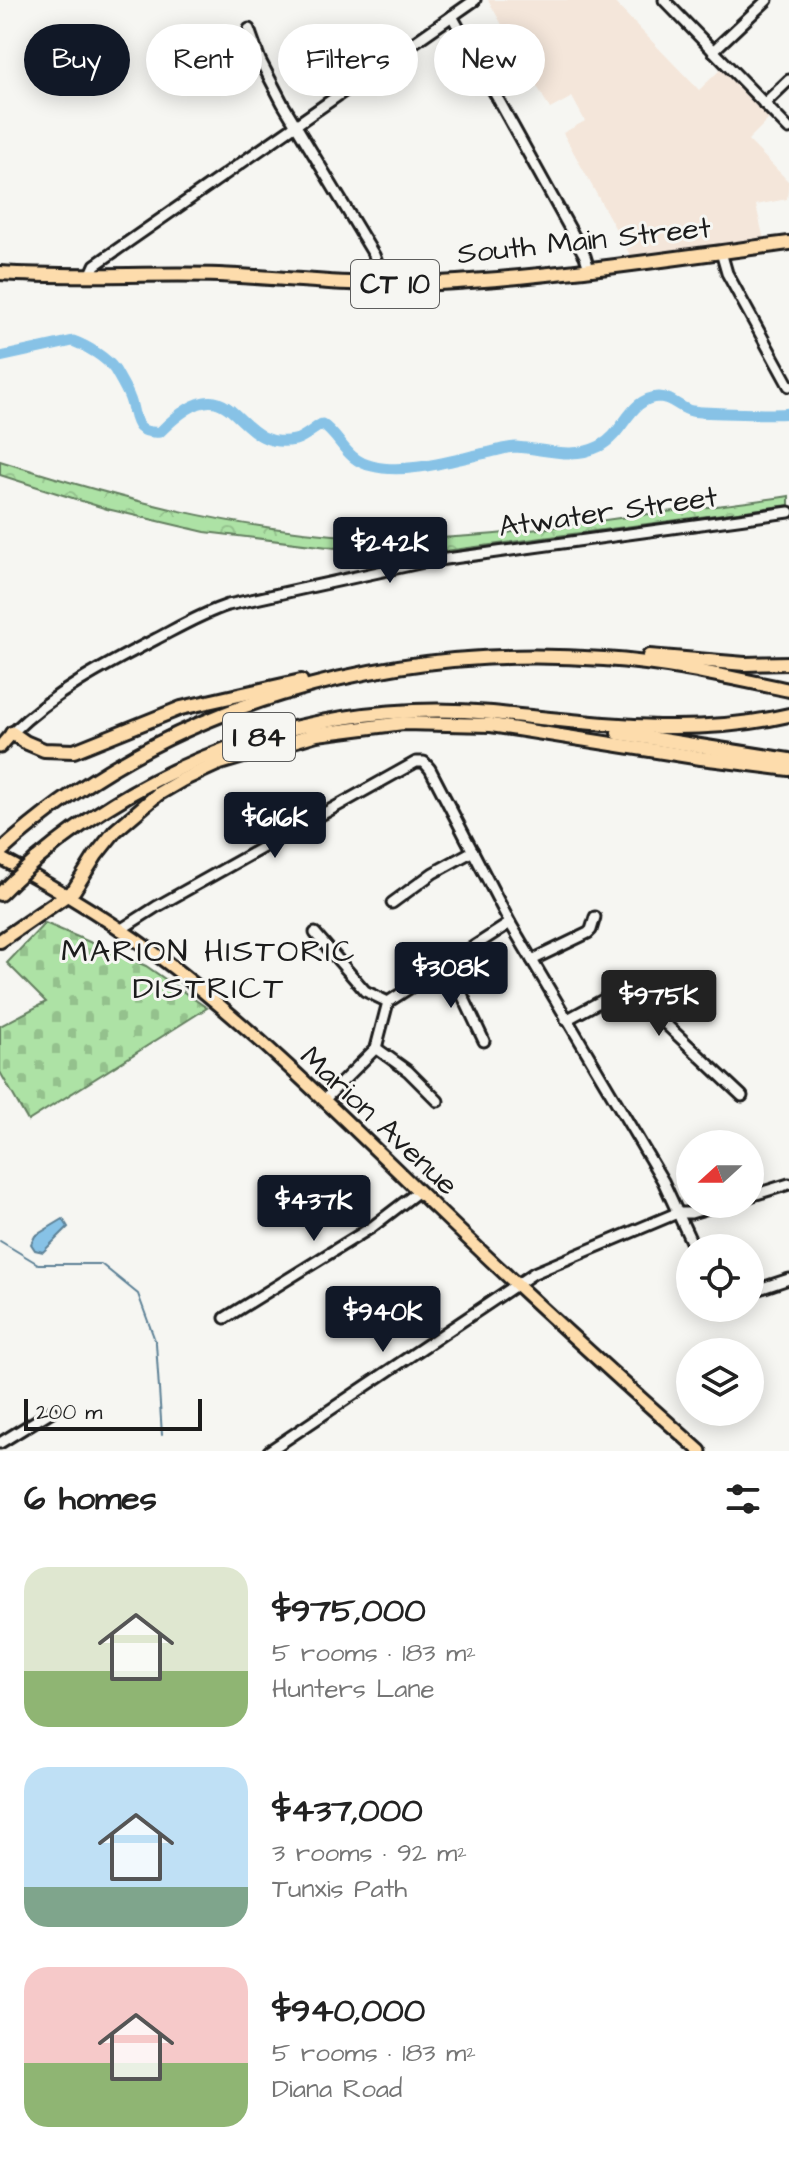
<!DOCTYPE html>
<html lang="en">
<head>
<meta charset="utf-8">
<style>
	body { margin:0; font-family:"Architects Daughter",sans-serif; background:#f6f6f6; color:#222; height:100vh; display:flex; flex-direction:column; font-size:30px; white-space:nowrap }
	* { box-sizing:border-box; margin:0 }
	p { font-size:26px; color:#767676 }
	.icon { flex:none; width:44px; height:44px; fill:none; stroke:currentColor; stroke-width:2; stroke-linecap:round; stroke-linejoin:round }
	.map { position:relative; height:1451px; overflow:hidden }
	.sheet { display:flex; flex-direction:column; background:#fff; flex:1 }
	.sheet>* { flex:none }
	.banner { position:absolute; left:24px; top:24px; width:742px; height:72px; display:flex; gap:16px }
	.needle { width:52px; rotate:249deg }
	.buttons { position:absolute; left:676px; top:1130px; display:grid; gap:16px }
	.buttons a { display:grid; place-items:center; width:88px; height:88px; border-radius:50%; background:#fff; box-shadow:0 4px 20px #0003; font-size:40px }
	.scale { position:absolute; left:24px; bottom:20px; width:178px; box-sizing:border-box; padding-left:8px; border:4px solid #1c1c1c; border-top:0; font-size:22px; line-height:28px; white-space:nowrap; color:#1c1c1c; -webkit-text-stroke:6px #f6f6f2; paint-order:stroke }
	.price { position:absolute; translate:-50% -68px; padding:0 18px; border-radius:8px; background:#111827; color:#fff; font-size:26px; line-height:52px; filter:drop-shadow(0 2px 4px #0008) }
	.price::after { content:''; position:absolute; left:50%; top:48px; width:24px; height:18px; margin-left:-12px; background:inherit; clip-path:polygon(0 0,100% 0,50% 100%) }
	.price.selected { background:#222; color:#fff }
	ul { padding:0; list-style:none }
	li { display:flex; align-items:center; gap:24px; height:200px; padding:0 24px }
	li span { display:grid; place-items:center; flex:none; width:224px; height:160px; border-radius:24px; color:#555 }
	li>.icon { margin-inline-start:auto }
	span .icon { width:96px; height:96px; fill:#fffc; stroke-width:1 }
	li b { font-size:34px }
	h2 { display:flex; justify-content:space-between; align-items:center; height:96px; padding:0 24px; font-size:34px }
	.pill { padding:0 28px; border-radius:36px; background:#fff; box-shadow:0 4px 20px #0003; font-size:28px; line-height:72px }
	.pill.selected { background:#111827; color:#fff }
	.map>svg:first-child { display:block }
	.built { fill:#f4e6da }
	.cemetery { fill:url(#cemetery-stones); stroke:#647f60; stroke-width:2 }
	.park { fill:url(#park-crowns); stroke:#647f60; stroke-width:2 }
	.water { fill:url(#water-ripples); stroke:#5c8095; stroke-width:2 }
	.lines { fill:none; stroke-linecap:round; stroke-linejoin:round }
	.stream { stroke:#5c8095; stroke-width:2 }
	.river { stroke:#87c2e6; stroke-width:11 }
	.minor-casing { stroke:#1c1c1c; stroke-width:15 }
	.major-casing { stroke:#1c1c1c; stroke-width:17 }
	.highway-casing { stroke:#1c1c1c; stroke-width:18 }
	.minor { stroke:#f6f6f2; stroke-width:9 }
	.major { stroke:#fddcac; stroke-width:11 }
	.highway { stroke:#fddcac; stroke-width:12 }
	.highway-bridge-casing { stroke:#1c1c1c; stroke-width:18; stroke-linecap:butt }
	.highway-bridge { stroke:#fddcac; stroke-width:12 }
	.labels { text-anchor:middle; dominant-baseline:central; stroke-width:6; stroke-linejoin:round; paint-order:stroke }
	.shield { fill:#f6f6f2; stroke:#5d5d5c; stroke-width:2 }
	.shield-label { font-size:28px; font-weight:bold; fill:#1c1c1c }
	.street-label { font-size:30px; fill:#1c1c1c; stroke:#f6f6f2 }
	.neighbourhood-label { font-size:32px; letter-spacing:2px; fill:#1c1c1c; stroke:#f6f6f2 }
</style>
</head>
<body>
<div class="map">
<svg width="789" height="1451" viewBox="0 0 789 1451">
	<defs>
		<pattern id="cemetery-stones" width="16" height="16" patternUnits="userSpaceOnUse" patternTransform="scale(2)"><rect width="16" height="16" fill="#ade2a5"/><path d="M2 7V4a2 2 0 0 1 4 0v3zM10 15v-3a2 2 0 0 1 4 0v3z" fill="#94c18d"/></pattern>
		<pattern id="park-crowns" width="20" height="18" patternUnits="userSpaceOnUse" patternTransform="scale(2)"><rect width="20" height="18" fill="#ade2a5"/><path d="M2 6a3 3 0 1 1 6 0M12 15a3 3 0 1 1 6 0" fill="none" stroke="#94c18d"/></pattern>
		<pattern id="water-ripples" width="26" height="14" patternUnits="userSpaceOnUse" patternTransform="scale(2)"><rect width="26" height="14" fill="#87c2e6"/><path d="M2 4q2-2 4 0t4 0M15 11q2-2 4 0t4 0" fill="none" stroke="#74a6c5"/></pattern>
	</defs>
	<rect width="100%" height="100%" fill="#f6f6f2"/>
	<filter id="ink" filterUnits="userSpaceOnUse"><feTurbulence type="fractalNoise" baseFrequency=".0125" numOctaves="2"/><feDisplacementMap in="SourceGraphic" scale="16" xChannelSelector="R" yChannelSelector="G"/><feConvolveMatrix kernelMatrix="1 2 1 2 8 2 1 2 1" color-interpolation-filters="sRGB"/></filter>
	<g filter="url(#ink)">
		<polygon class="built" points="488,0 612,0 699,90 721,69 769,119 748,140 789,182 787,199 756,205 764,240 631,257 563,133 585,121 572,97 550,109"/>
		<polygon class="cemetery" points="45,923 146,966 207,1008 28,1121 0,1072 0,1026 46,1002 7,963"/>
		<path class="park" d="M0,461C121,499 234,530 362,537C453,543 544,529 634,516C687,509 738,504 789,496V505L438,552L361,551L205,532L107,509L0,475Z"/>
		<polygon class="water" points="63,1219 68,1227 43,1252 35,1250 31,1244 35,1236"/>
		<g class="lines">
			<polyline class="stream" points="0,1241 38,1264 101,1264 138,1294 156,1343 162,1435"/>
			<path class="river" d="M0,357L73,341C87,346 107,358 115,370C120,379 127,390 130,399C137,418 132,434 160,432C238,353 230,454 295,440C304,438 314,428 322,424C342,438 345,460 372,466C406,475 452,460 486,453C496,451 507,447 516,447C546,449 572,460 600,446C625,433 629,398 659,397C672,397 680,409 692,411C702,413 783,415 789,413"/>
			<g class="minor-casing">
				<g id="minor">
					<polyline points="664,0 789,129"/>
					<polyline points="452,16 585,256 589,269"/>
					<polyline points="249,29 260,60 283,104 374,255 385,284"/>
					<polyline points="713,51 767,0"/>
					<polyline points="764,104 789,80"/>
					<polyline points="721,252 727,273 789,386"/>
					<polyline points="90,276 95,265 475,0"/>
					<path d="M12,733C54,692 104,666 156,639C179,627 203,613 228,605L424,562L789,512"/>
					<polyline points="392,903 433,873 473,851"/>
					<polyline points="120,930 156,907 416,762 424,762 430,769 510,923 663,1181 694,1248"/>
					<polyline points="315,933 365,991 388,1002"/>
					<polyline points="532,960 588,933 591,930 595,917"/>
					<polyline points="442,966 460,990 484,1041"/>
					<polyline points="566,1020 614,994 637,997 742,1096"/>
					<polyline points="376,1048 408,1071 438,1101"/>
					<polyline points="324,1100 376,1048 388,1002 510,923"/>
					<polyline points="750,1196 789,1184"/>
					<polyline points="750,1292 789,1279"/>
					<polyline points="225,1318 372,1227 419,1191"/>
					<polyline points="0,1443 52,1411"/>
					<polyline points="269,1451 534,1273 677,1213 691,1213 722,1204"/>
				</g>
			</g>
			<g class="major-casing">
				<g id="major">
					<polyline points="0,747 12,733"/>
					<path d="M0,858C61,890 120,926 174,968C267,1041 352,1127 437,1209C523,1292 611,1372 700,1451"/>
				</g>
			</g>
			<g class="highway-casing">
				<g id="highway">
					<path d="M0,273C73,278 146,273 219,275C292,278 365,288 438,283C555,277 672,258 789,243"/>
					<polyline points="649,656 745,664 789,663"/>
					<polyline points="12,733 25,742 44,750 74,751 181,708 301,681"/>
					<polyline points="618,733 789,760"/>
					<path d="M0,852C162,704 387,643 604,659C667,663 728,677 789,690"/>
					<path d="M36,860C163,753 326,698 492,713C592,723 690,738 789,715"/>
					<polyline points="0,894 14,880"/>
					<polyline points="0,941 74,890 96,855 115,831 158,794 182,780 217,764 317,734 403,723 491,725 701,758 789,769"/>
				</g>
			</g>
			<use href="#minor" class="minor"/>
			<use href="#major" class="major"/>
			<use href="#highway" class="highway"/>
			<g class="highway-bridge-casing">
				<polyline id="highway-bridge" points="14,880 36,860"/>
			</g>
			<use href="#highway-bridge" class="highway-bridge"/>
		</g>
	</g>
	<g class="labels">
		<g class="shield">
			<rect x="351" y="260" width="88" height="48" rx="6"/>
			<rect x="223" y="713" width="72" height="48" rx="6"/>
		</g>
		<g class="shield-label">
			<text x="395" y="284">CT 10</text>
			<text x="259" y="737">I 84</text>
		</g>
		<g class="street-label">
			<text transform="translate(584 241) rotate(-6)">South Main Street</text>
			<text transform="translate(608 512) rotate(-8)">Atwater Street</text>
			<text transform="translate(379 1121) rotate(43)">Marion Avenue</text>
		</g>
		<g class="neighbourhood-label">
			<text x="209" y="951">MARION HISTORIC<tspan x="209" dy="37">DISTRICT</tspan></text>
		</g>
	</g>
</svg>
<div class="buttons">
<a><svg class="needle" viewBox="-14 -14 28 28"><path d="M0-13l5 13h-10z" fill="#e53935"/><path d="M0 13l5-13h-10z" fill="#767676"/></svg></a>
<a><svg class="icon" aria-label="locate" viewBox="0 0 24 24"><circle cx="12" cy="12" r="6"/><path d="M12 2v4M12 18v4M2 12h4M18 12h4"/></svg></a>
<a><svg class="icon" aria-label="layers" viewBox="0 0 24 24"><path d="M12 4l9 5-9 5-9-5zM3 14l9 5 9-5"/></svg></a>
</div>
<div class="scale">200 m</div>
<b class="price" style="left:390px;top:585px">$242K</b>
<b class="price" style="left:275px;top:860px">$616K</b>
<b class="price" style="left:451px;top:1010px">$308K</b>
<b class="price selected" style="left:659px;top:1038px">$975K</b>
<b class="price" style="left:314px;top:1243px">$437K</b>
<b class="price" style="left:383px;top:1354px">$940K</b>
<div class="banner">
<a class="pill selected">Buy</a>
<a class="pill">Rent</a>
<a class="pill">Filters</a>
<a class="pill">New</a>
</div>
</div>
<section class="sheet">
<h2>6 homes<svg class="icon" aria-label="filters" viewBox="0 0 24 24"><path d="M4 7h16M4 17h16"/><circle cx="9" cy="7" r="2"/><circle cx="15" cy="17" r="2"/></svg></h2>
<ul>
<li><span style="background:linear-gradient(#dfe7d0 65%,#8fb573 0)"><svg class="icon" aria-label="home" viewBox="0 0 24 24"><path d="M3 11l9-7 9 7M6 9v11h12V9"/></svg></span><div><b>$975,000</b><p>5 rooms · 183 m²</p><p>Hunters Lane</p></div></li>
<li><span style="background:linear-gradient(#bfe0f5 75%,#7fa58c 0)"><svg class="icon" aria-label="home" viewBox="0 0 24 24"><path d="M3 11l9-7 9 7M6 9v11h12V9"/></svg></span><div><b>$437,000</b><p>3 rooms · 92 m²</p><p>Tunxis Path</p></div></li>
<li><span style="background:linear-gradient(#f6c9c9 60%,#8fb573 0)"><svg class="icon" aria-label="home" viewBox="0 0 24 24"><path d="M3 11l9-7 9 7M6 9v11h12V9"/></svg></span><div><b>$940,000</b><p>5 rooms · 183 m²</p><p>Diana Road</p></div></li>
</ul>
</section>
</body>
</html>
